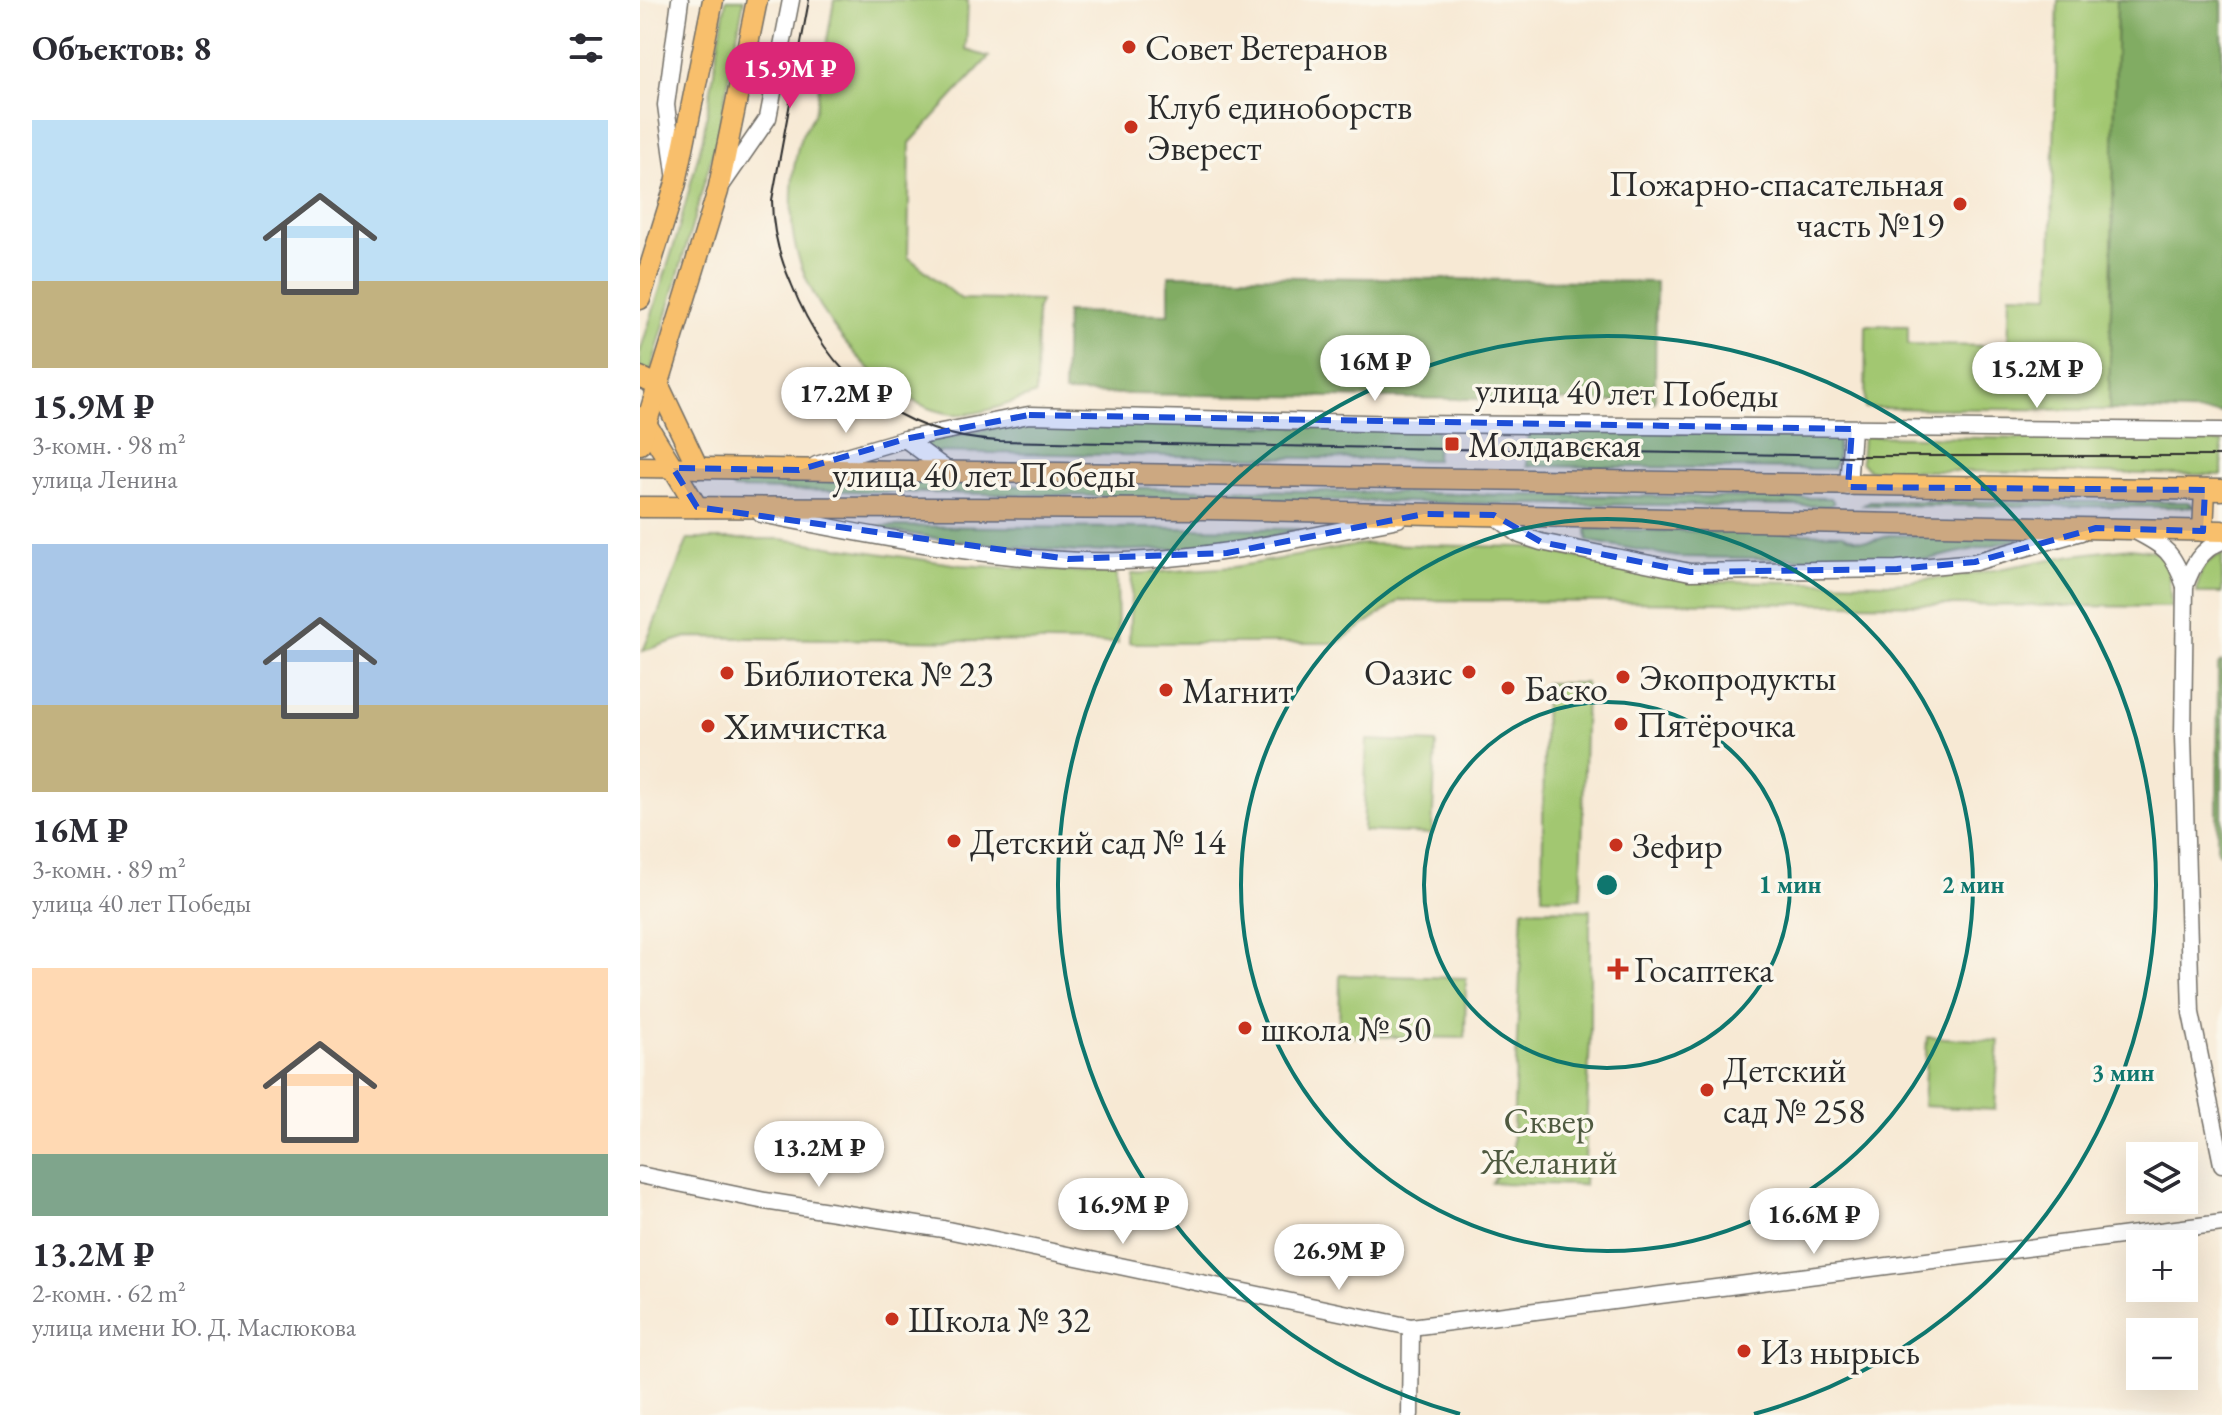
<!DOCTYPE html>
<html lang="ru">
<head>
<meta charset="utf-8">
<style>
	body { margin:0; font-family:"EB Garamond",serif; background:#f7f7f7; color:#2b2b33; height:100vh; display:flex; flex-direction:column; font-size:30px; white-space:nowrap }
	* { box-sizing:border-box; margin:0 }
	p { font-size:26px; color:#7c7c81 }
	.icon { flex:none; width:44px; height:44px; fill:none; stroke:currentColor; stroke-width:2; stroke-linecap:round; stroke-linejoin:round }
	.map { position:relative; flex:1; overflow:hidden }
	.details { display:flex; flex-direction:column; background:#fff; width:640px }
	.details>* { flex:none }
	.buttons { position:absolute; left:1486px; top:1142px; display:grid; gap:16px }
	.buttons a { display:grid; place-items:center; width:72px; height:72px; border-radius:0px; background:#fff; box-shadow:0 8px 32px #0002; font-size:40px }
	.price { position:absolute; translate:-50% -68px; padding:0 18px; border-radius:28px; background:#fff; color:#222; font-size:26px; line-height:52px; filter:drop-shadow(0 2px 4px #0008) }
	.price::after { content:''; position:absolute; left:50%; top:48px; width:24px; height:18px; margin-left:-12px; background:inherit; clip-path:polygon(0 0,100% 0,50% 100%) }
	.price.current { background:#db2777; color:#fff }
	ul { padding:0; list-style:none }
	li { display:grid; align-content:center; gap:16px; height:424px; padding:0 32px }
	li span { display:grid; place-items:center; height:248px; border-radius:0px; color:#555 }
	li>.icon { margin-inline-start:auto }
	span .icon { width:144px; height:144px; fill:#fffc; stroke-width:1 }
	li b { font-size:34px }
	h2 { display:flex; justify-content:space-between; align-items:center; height:96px; padding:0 32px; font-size:34px }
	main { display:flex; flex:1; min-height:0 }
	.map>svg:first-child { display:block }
	.green { fill:#a2c771; stroke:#66794e; stroke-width:2 }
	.forest { fill:#81ac63; stroke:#566c47; stroke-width:2 }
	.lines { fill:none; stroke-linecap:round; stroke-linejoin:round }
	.minor-casing { stroke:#726e66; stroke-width:19 }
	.major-casing { stroke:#726e66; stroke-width:23 }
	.minor { stroke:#fff; stroke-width:16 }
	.major { stroke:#f8bf6c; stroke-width:20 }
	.tram { stroke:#2b2b2b; stroke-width:2 }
	.marked { fill:#1d4ed8; fill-opacity:0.2; stroke:#1d4ed8; stroke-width:6; stroke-dasharray:16 10; stroke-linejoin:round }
	.ring { fill:none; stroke:#0f766e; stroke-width:4 }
	.poi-dot { fill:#c8321e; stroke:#fbf7ec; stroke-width:3 }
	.labels { text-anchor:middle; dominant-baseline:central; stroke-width:7; stroke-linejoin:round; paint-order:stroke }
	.poi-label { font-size:36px; fill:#2b2b2b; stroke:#fbf7ec; text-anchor:start }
	.street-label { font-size:36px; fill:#2b2b2b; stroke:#fbf7ec }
	.park-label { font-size:36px; fill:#4f5a40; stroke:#fbf7ec }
	.centre { fill:#0f766e; stroke:#fbf7ec; stroke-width:4 }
	.ring-label { font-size:24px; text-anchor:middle; font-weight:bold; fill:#0f766e; stroke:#fbf7ec; stroke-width:7; stroke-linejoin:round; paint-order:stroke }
</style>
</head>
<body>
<main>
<section class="details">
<h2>Объектов: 8<svg class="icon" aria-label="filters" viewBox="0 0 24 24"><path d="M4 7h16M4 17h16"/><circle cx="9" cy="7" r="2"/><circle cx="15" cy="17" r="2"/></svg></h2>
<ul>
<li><span style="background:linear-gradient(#bfe0f5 65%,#c2b280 0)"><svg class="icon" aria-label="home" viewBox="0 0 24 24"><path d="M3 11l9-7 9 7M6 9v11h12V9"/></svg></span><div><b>15.9M ₽</b><p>3-комн. · 98 m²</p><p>улица Ленина</p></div></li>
<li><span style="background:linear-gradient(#a9c7e8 65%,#c2b280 0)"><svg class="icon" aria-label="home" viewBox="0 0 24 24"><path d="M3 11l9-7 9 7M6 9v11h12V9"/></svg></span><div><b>16M ₽</b><p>3-комн. · 89 m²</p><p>улица 40 лет Победы</p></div></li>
<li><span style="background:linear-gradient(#ffd9b3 75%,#7fa58c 0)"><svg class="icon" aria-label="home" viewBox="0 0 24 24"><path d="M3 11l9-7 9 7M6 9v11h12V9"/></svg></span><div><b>13.2M ₽</b><p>2-комн. · 62 m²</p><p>улица имени Ю. Д. Маслюкова</p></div></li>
</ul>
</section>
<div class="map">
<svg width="1582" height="1415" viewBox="0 0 1582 1415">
	<rect width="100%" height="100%" fill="#fbf7ec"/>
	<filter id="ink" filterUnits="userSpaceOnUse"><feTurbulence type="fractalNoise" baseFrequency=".0125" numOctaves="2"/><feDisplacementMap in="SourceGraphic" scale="16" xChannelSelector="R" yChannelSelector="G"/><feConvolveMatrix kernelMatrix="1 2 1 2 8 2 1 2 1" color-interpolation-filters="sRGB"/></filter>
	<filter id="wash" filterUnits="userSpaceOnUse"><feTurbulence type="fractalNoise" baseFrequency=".006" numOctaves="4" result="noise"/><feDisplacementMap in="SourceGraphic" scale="32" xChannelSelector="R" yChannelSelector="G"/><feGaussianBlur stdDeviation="1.8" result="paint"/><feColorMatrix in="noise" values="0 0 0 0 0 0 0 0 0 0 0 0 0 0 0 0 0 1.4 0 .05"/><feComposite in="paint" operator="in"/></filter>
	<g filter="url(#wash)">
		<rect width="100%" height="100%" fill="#f7e9d4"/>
		<g class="green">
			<polygon points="86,0 104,0 77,138 10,374 0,370 0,352 36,239 63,137"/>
			<path d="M194,0H328L326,50L349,57L270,143L268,257L321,299L400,301L397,309L396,394C371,402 339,417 313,414C237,405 153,293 152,220C151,192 152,161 162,135C165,128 171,122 174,114C178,103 178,90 180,78C185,52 190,26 194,0Z"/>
			<polygon points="1418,0 1477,0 1469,410 1225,408 1226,325 1268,326 1268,345 1368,346 1370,294 1410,295"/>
			<polygon points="387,422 797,429 796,460 290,452 279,443"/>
			<polygon points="888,429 1192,436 1198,440 1197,460 1193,469 887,466"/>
			<polygon points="1223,436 1582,442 1582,475 1229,470 1221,462"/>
			<polygon points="95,480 870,495 1191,498 1194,503 1189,506 871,504 94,489 90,485"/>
			<polygon points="1230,501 1547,502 1555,507 1223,505"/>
			<polygon points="219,526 660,529 586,547 438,552 315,541"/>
			<path d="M947,529L1203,534C1219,543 1233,543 1249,535L1389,537L1289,559L1253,560L1038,557L948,541Z"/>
			<polygon points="48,539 141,539 320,565 477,574 478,643 47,637 3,651"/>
			<polygon points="724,544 887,547 1056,581 1254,583 1332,574 1433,555 1490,548 1515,551 1528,564 1531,607 761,600 697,643 489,643 492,574 594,567"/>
			<path d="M1582,554V593H1557C1559,572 1562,563 1582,554Z"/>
			<polygon points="905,683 946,683 941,898 902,897"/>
			<polygon points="727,740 796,743 792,834 723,831"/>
			<polygon points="883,909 950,910 950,1036 944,1185 852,1183 872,1151"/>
			<polygon points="700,975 826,978 825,1038 699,1036"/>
			<polygon points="1287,1037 1359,1041 1355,1110 1283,1106"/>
		</g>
		<g class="forest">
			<polygon points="1477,0 1582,0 1582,413 1469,410"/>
			<polygon points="529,275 1016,282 1015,402 424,393 426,312 529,314"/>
			<polygon points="1581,662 1582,662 1582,855 1577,851 1578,665"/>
		</g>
	</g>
	<g filter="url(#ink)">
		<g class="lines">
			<g class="minor-casing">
				<g id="minor">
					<polyline points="35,173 26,105 40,0"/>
					<polyline points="81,186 128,118 151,0"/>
					<polyline points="265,439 310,472"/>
					<polyline points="176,465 265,439 389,415 764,424 1582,431"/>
					<polyline points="1208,487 1212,429"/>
					<path d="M121,514C234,536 367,564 482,561C576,558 667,537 758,519"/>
					<polyline points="854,515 880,535 901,542 1050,572 1257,569 1335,562 1441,532"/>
					<path d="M1495,531C1526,547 1533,552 1545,586"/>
					<path d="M1582,541C1561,549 1552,566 1545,586L1543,736L1551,1013L1582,1164"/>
					<polyline points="0,1175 125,1201 303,1229 771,1327 1582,1223"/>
					<polyline points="770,1415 771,1327"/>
				</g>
			</g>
			<g class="major-casing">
				<g id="major">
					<polyline points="0,299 36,183 73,0"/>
					<polyline points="0,377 19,386 58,468"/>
					<polyline points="2,417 57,507"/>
					<polyline points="0,444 78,191 117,0"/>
					<polyline points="0,467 1582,490"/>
					<polyline points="0,507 566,509 1582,531"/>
					<polyline points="1563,531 1565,490"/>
				</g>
			</g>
			<use href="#minor" class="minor"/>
			<use href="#major" class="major"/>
			<path class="tram" d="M169,0L132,200C132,228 140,258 151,283C187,375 256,436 358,441L1209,456H1582"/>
		</g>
	</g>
	<path class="marked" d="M389,415L1212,429L1208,487L1565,490L1563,531L1456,528L1335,562L1257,569L1050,572L901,542L854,515L784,514L587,553L428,559L57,507L33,468L159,470L265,439Z"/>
	<g class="ring">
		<circle cx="967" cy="885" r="183"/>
		<circle cx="967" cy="885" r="366"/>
		<path d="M820 1414A549 549 0 1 1 1114 1414"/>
	</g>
	<g class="poi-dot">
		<circle cx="489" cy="47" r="8"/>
		<circle cx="491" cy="127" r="8"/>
		<circle cx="1320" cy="204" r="8"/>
		<rect x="804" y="436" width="16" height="16" rx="4"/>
		<circle cx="829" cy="672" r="8"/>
		<circle cx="87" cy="673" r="8"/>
		<circle cx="983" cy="677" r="8"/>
		<circle cx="868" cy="688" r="8"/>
		<circle cx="526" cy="690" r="8"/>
		<circle cx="981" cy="724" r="8"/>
		<circle cx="68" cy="726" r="8"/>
		<circle cx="314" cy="841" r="8"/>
		<circle cx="976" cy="845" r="8"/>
		<path d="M974 957h8v8h8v8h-8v8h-8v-8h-8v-8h8z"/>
		<circle cx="605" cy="1028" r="8"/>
		<circle cx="1067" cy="1090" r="8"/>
		<circle cx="252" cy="1319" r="8"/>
		<circle cx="1104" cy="1351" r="8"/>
	</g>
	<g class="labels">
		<g class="poi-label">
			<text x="505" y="47">Совет Ветеранов</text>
			<text x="507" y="106">Клуб единоборств<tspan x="507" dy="41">Эверест</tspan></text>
			<text x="1304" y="183" text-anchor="end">Пожарно-спасательная<tspan x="1304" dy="41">часть №19</tspan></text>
			<text x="828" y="444">Молдавская</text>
			<text x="813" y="672" text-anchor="end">Оазис</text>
			<text x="103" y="673">Библиотека № 23</text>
			<text x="999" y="677">Экопродукты</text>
			<text x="884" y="688">Баско</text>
			<text x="542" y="690">Магнит</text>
			<text x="997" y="724">Пятёрочка</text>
			<text x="84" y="726">Химчистка</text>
			<text x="330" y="841">Детский сад № 14</text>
			<text x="992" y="845">Зефир</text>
			<text x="994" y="969">Госаптека</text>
			<text x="621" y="1028">школа № 50</text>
			<text x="1083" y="1069">Детский<tspan x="1083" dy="41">сад № 258</tspan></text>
			<text x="268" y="1319">Школа № 32</text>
			<text x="1120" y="1351">Из нырысь</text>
		</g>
		<g class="street-label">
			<text transform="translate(987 392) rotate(1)">улица 40 лет Победы</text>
			<text x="344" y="474">улица 40 лет Победы</text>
		</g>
		<g class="park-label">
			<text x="909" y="1120">Сквер<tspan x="909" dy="41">Желаний</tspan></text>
		</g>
	</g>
	<circle cx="967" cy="885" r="12" class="centre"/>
	<g class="ring-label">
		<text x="1150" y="893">1 мин</text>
		<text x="1333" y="893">2 мин</text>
		<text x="1483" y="1081">3 мин</text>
	</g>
</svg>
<div class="buttons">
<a><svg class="icon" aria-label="layers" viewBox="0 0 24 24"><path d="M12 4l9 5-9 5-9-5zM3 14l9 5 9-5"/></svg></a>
<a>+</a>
<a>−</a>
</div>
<b class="price current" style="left:150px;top:110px">15.9M ₽</b>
<b class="price" style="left:735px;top:403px">16M ₽</b>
<b class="price" style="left:1397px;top:410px">15.2M ₽</b>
<b class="price" style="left:206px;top:435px">17.2M ₽</b>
<b class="price" style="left:179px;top:1189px">13.2M ₽</b>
<b class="price" style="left:483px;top:1246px">16.9M ₽</b>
<b class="price" style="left:1174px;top:1256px">16.6M ₽</b>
<b class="price" style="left:699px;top:1292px">26.9M ₽</b>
</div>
</main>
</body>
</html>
